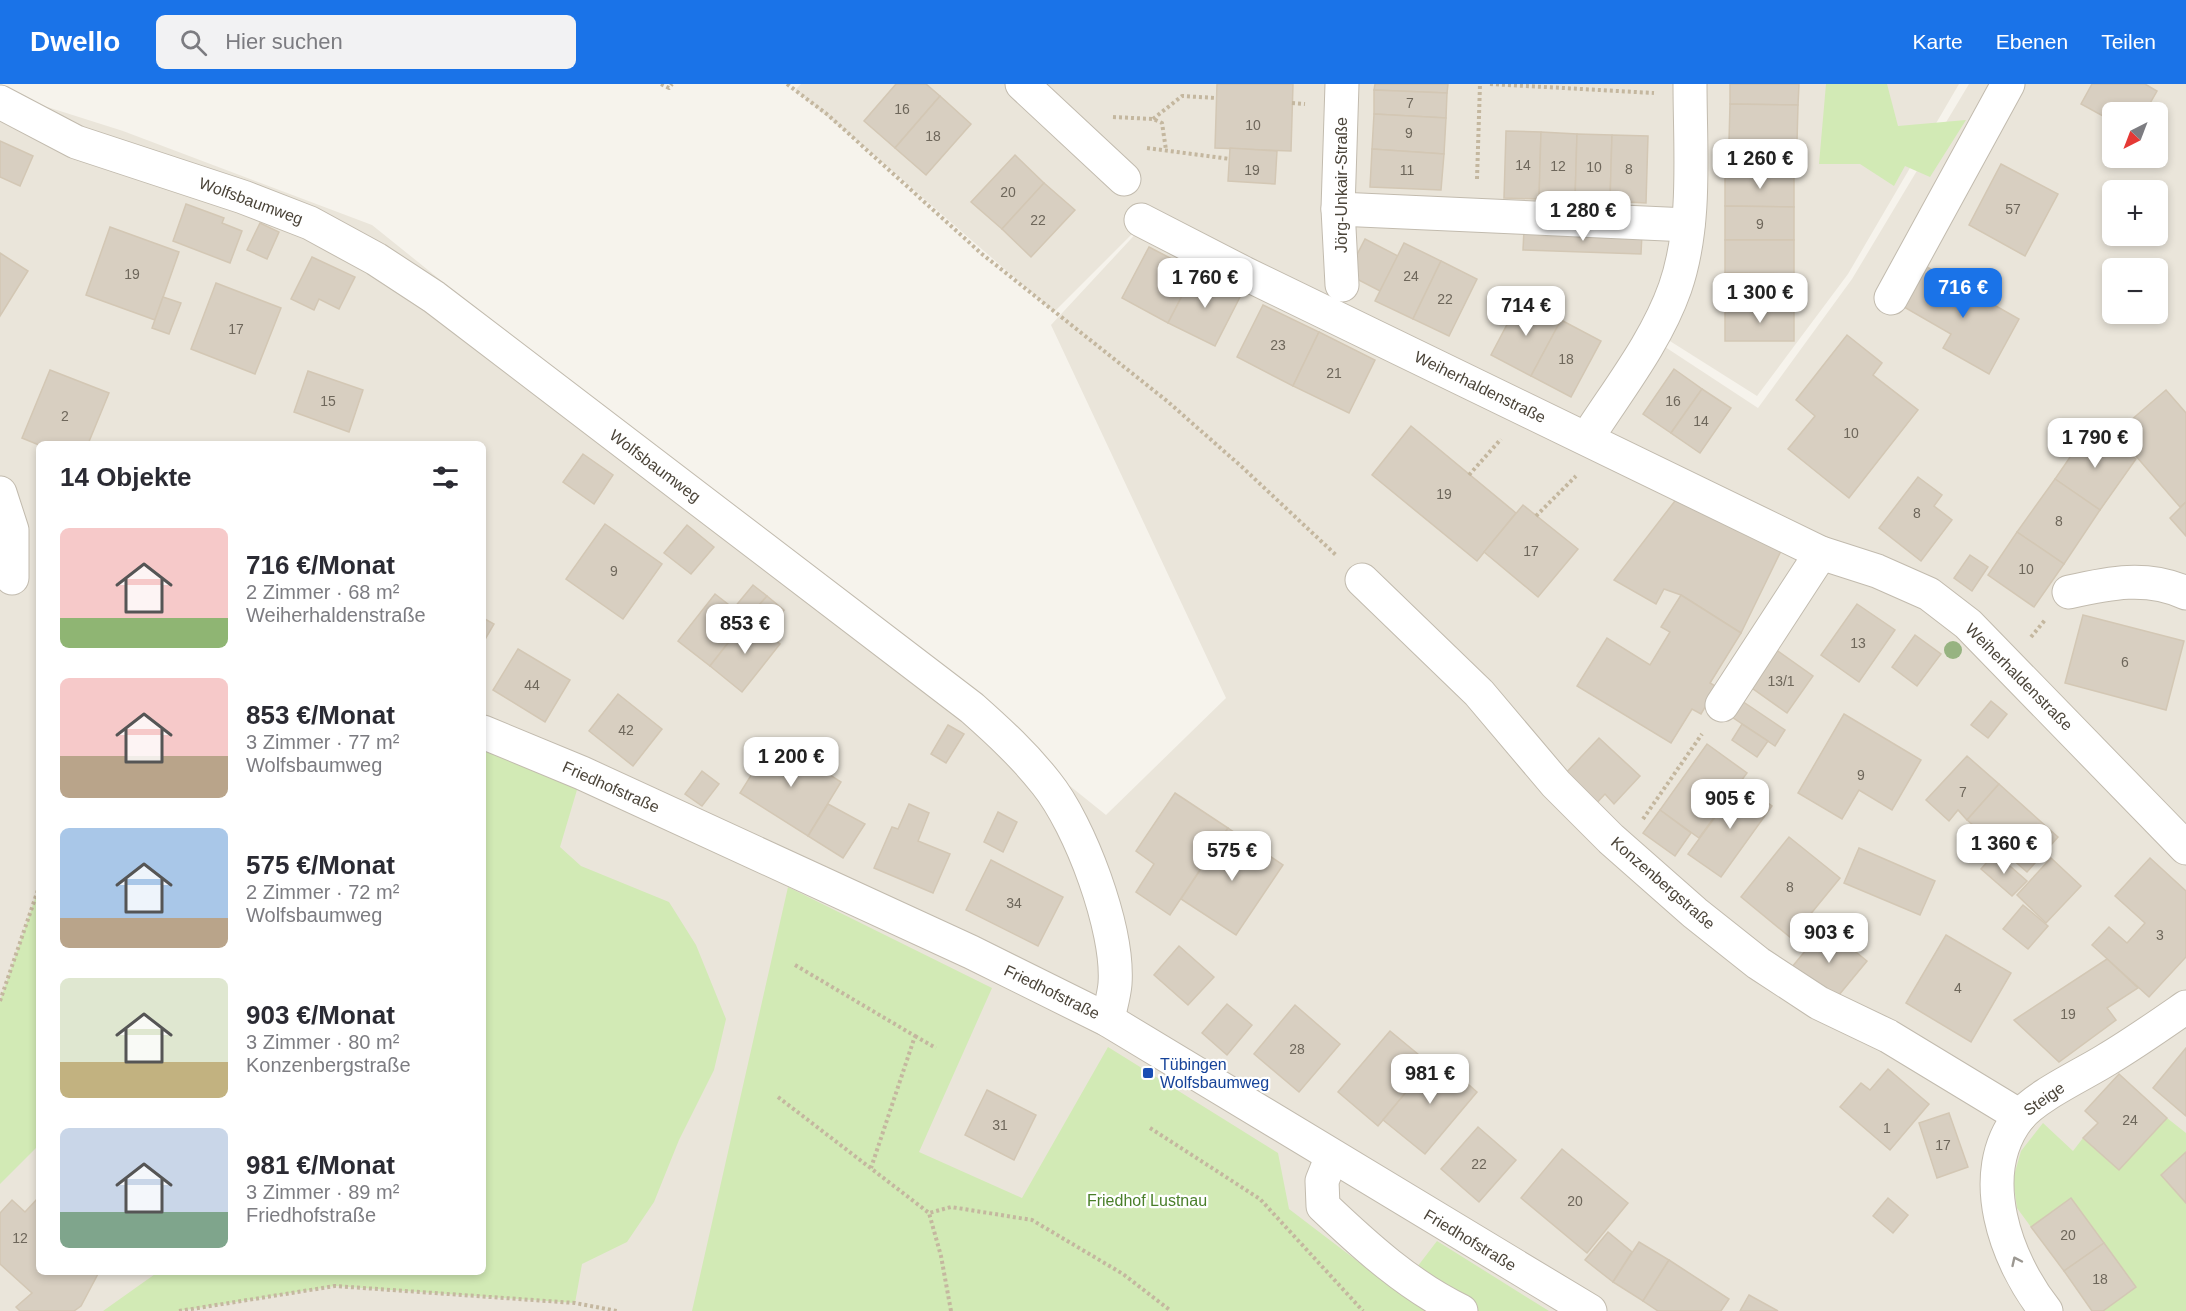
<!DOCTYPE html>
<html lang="de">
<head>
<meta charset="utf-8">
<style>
	body { margin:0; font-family:Arial,sans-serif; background:#f2f2f3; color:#2b2b33; height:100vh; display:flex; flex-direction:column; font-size:22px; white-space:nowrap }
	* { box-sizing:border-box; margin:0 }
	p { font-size:20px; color:#7c7c81 }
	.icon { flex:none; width:33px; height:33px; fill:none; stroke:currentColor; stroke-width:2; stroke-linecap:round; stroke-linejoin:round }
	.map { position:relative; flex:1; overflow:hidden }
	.details { position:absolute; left:36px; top:357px; width:450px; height:834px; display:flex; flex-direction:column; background:#fff; border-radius:9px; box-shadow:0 3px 9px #0003 }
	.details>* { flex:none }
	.needle { width:39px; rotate:222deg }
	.fabs { position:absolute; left:2102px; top:18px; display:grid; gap:12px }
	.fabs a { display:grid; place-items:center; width:66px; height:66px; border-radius:9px; background:#fff; box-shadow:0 3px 9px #0003; font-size:30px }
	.price { position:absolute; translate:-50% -51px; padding:0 14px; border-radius:12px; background:#fff; color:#222; font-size:20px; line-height:39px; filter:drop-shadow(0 2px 3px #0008) }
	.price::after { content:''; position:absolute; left:50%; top:36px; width:18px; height:14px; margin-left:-9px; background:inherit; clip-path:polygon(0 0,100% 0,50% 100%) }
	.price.selected { background:#1a73e8; color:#fff }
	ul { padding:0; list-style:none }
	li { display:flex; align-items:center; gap:18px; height:150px; padding:0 24px }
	li span { display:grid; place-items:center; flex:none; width:168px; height:120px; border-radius:9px; color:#555 }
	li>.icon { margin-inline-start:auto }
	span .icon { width:72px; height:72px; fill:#fffc; stroke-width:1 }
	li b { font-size:26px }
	h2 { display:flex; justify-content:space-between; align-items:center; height:72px; padding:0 24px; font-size:26px }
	header { display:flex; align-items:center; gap:36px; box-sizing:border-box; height:84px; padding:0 30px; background:#1a73e8; color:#fff }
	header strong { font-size:28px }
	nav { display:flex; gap:33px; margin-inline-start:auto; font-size:21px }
	.search { width:420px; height:54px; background:#f2f2f3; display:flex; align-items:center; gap:15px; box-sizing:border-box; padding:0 21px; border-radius:9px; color:#7c7c81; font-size:22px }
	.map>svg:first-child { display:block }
	.residential { fill:#eae5da; fill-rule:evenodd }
	.green { fill:#d2eab5 }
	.building { fill:#d8cfc1; stroke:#d3c7b4; stroke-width:1.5 }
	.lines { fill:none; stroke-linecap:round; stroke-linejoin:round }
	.minor-casing { stroke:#c2bbae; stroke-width:35 }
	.path { stroke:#c4b79f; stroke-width:4; stroke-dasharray:3 3; stroke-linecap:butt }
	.minor { stroke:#fff; stroke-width:33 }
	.tree { fill:#97b381 }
	.oneway { stroke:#9c9892 }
	.transit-dot { fill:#1a4fb4; stroke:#fff; stroke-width:2 }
	.labels { text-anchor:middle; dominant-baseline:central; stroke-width:4.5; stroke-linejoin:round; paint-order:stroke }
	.number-label { font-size:14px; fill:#6e675b }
	.street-label { font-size:16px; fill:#4b4439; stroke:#fff }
	.transit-label { font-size:16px; fill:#164399; stroke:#fff; text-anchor:start }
	.park-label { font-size:16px; fill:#4a7f2a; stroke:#fff }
</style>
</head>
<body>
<header>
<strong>Dwello</strong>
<div class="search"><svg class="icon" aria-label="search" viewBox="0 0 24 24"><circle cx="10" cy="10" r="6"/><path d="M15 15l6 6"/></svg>Hier suchen</div>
<nav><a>Karte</a><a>Ebenen</a><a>Teilen</a></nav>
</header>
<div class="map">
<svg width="2186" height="1227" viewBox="0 0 2186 1227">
	<rect width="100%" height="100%" fill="#f6f3ec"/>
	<g class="residential">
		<polygon points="801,0 1959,0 1848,190 1757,312 1654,247 1587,354 1144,138 1054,228 867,65 795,6"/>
		<path d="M1969,0H2186V1227H0V8L123,47L372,141L1106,731L1226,614L1051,241L1142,143L1590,363L1656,257L1758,324L1852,195ZM2112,28H2157V74H2112ZM2112,106H2157V152H2112ZM2112,184H2157V230H2112ZM39,360H483V1188H39Z"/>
	</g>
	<g class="green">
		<polygon points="1826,0 1887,0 1898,42 1966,36 1930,93 1905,82 1894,102 1860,80 1819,80"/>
		<polygon points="483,648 582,689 560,763 581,782 669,818 696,861 726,935 714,986 679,1056 654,1118 627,1158 582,1180 575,1219 335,1202 179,1227 103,1227 158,1188 483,1188"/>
		<polygon points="39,803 39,1061 0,1100 0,917"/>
		<polygon points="788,803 992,904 919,1068 1022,1114 1108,963 1278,1069 1289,1125 1398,1208 1437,1157 1549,1227 692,1227"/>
		<polygon points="2167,1034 2186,1049 2186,1068 2161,1091 2186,1119 2186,1227 2103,1227 2136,1203 2031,1143 2017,1124 2013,1095 2021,1067 2043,1039 2073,1067 2083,1054 2119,1086"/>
	</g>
	<g class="building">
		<polygon points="896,0 926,0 940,12 895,64 864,37"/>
		<polygon points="1217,0 1293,0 1291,67 1215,64"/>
		<polygon points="1375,0 1448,0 1447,9 1374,6"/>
		<polygon points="1730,0 1799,0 1798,21 1730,20"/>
		<polygon points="2092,0 2145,0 2157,7 2145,28 2112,28 2112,37 2081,20"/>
		<polygon points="1374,6 1447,9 1446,34 1374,30"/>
		<polygon points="940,12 971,40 926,91 895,64"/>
		<polygon points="1730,20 1798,21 1797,58 1729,57"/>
		<polygon points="1374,30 1446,34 1444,70 1372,65"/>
		<polygon points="1506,47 1541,48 1539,115 1504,114"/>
		<polygon points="1541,48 1577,50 1575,116 1539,115"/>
		<polygon points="1577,50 1612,51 1610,117 1575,116"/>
		<polygon points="1612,51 1648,52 1646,119 1610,117"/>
		<polygon points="0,57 33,72 20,102 0,93"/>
		<polygon points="1230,64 1277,67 1275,100 1228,97"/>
		<polygon points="1372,65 1444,70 1441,106 1370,103"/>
		<polygon points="1015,71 1044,99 1002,145 971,118"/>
		<polygon points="2001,80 2058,110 2025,172 1969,141"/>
		<polygon points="1725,89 1794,89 1794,123 1725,122"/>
		<polygon points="1044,99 1075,126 1031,173 1002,145"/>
		<polygon points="186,120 224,134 222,139 242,147 230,179 173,157"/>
		<polygon points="1725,122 1794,123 1794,156 1725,156"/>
		<polygon points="260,139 279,148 267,175 247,166"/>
		<polygon points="110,143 179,168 155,236 86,211"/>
		<polygon points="1524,146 1642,149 1641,170 1523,166"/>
		<polygon points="1365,155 1398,172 1380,207 1347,190"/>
		<polygon points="1725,156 1794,156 1794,190 1725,189"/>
		<polygon points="1404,159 1441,177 1413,235 1375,217"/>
		<polygon points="1149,163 1195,187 1168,239 1122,214"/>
		<polygon points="0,169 28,187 0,232"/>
		<polygon points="312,173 355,193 339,225 319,215 314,226 291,215"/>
		<polygon points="1441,177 1477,195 1449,252 1413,235"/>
		<polygon points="1927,183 2019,235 1989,290 1943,264 1951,250 1904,223"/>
		<polygon points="1195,187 1241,211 1215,262 1168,239"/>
		<polygon points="1725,189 1794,190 1794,223 1725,223"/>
		<polygon points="216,199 281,224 255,290 191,265"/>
		<polygon points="163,213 181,219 169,250 152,244"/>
		<polygon points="1521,214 1561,236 1531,292 1491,271"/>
		<polygon points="1263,221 1319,248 1293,302 1237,273"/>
		<rect x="1725" y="223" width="69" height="34"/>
		<polygon points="1561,236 1601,257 1571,313 1531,292"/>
		<polygon points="1319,248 1375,276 1349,329 1293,302"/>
		<polygon points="1847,251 1882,279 1873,291 1918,326 1849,414 1788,365 1815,332 1796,316"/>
		<polygon points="1674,285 1702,305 1671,349 1643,330"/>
		<polygon points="50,286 109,309 88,360 39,361 22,354"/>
		<polygon points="308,287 363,306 349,348 294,328"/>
		<polygon points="1702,305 1731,324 1700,369 1671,349"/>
		<polygon points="2166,306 2186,329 2186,418 2180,423 2116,349"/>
		<polygon points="1411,342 1516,429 1477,477 1372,391"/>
		<polygon points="2090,344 2136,375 2100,426 2055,395"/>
		<polygon points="583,370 613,391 594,420 563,398"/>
		<polygon points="1918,393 1942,411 1934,422 1952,436 1921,477 1879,444"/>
		<polygon points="2055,395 2100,426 2064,480 2017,448"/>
		<polygon points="1678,413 1781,467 1741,549 1681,511 1664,505 1656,520 1614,496"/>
		<polygon points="2186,418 2186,452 2170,434"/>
		<polygon points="1523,421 1578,465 1538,513 1484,468"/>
		<polygon points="605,440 662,480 623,535 566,495"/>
		<polygon points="687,441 714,463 691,490 664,469"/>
		<polygon points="2017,448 2064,480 2034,523 1988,491"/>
		<polygon points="1970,471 1988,483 1972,507 1954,494"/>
		<polygon points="753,501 767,512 747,535 734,524"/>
		<polygon points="715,510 747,535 710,582 678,557"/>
		<polygon points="1681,511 1741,549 1710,599 1717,603 1701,630 1692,625 1671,659 1577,602 1607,554 1650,581 1670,548 1661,543"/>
		<polygon points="767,512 784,526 765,548 747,535"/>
		<polygon points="1857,520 1895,546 1859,598 1821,571"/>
		<polygon points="2083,531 2184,557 2166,626 2065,599"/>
		<polygon points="483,534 494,540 483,559"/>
		<polygon points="747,535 780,560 742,608 710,582"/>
		<polygon points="1915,551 1941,570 1917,602 1892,583"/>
		<polygon points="518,565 570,596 545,638 493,606"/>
		<polygon points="1775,565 1813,592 1787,629 1749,602"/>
		<polygon points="618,610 662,645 633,682 589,647"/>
		<polygon points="1739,615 1785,646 1775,662 1729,631"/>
		<polygon points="1991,617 2007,630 1988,654 1971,641"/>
		<polygon points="1844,630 1921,676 1892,726 1859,706 1842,735 1798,709"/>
		<polygon points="1742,640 1768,657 1757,673 1732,656"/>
		<polygon points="948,641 964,650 946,679 931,670"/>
		<polygon points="1599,654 1640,692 1614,720 1605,710 1593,723 1562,693"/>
		<polygon points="774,655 841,698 808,752 740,709"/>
		<polygon points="1707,660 1747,689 1699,754 1660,726"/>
		<polygon points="1967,672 1999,700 1967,736 1958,726 1949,737 1926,716"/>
		<polygon points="702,687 719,700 702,722 685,710"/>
		<polygon points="1740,699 1772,722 1721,793 1688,770"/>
		<polygon points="1999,700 2058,753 2027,788 1996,761 1985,773 1969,759 1980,747 1967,736"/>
		<polygon points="1175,709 1228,744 1170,831 1136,808 1154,780 1136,767"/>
		<polygon points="828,720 865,740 843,774 808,752"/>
		<polygon points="909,720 929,729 918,757 950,770 933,809 874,784 892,743 898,745"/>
		<polygon points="1660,726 1691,749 1675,772 1643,749"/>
		<polygon points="998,728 1017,738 1003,768 984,758"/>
		<polygon points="1228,744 1283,781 1236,851 1181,815"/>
		<polygon points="1789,753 1840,794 1791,854 1741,813"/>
		<polygon points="1859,764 1935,797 1920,831 1844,799"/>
		<polygon points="1995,769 2027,797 2012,812 1981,785"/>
		<polygon points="2051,774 2081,802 2046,839 2017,811"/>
		<polygon points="2150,774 2186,807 2186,873 2149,913 2092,861 2109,843 2127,859 2145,839 2115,812"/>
		<polygon points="991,776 1063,813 1038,862 966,826"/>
		<polygon points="2023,821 2048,842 2028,865 2003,845"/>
		<polygon points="1825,843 1867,877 1834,917 1792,883"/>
		<polygon points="1946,851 2011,889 1971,958 1906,919"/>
		<polygon points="1179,862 1214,893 1188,921 1154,891"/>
		<polygon points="2107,875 2138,904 2107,924 2116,936 2059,978 2014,936"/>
		<polygon points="1227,920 1252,941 1227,971 1202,949"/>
		<polygon points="1295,921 1340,960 1299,1008 1254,970"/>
		<polygon points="1390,947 1430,980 1378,1042 1338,1008"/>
		<polygon points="2186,964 2186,1032 2153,1004"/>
		<polygon points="1436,972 1477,1008 1425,1070 1383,1036"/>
		<polygon points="1888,985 1929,1020 1890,1066 1840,1023 1861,999 1870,1006"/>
		<polygon points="2119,990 2167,1034 2119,1086 2083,1054 2098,1039 2085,1027"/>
		<polygon points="987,1006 1036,1031 1014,1076 965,1051"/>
		<polygon points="1949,1029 1968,1083 1937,1094 1919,1039"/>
		<polygon points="1478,1043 1516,1076 1479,1118 1441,1085"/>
		<polygon points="1562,1065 1628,1119 1587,1169 1521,1114"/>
		<polygon points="2186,1068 2186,1119 2161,1091"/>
		<polygon points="39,1113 39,1188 99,1188 81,1222 74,1227 20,1227 16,1223 32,1209 0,1180 0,1129 12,1116 25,1128"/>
		<polygon points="1888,1114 1908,1131 1893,1149 1873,1132"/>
		<polygon points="2071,1114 2104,1159 2064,1187 2031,1143"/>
		<polygon points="1608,1148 1632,1168 1613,1198 1585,1176"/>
		<polygon points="1639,1158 1669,1176 1643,1217 1613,1198"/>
		<polygon points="2104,1159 2136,1203 2103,1227 2092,1227 2064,1187"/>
		<polygon points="1669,1176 1729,1215 1721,1227 1658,1227 1643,1217"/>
		<polygon points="1749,1211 1778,1227 1740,1227"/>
	</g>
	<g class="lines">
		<g class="minor-casing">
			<g id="minor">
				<polyline points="1022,0 1124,95"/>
				<polyline points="1342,0 1338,125 1342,201"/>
				<path d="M0,18L76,58L243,113L310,139L376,175L434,213L972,624C999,648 1024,671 1046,699C1080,741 1119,845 1115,900C1114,912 1110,924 1108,936"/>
				<polyline points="1338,125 1688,141"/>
				<polyline points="1141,136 1244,189 1821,469 1877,487 1929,510 1968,540 2186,764"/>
				<polyline points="1891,214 2008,0"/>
				<path d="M1587,354C1617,307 1656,258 1675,204C1697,141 1690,66 1690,0"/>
				<polyline points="0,409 12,446 12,494"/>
				<polyline points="1362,496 1479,609 1556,700 1611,755 1695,829 1758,879 1819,919 1888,952 2020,1032"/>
				<path d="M2069,508C2109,499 2147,491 2186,509"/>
				<polyline points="1722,621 1821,469"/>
				<polyline points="483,648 582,689 971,868 1108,936 1590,1227"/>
				<path d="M1332,1072L1322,1097L1323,1122C1365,1162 1409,1202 1461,1227"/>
				<path d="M2046,1227C2006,1177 1974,1090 2019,1033C2036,1012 2082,991 2106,976C2133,960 2160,941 2186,923"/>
			</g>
		</g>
		<g class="path">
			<polyline points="661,0 669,4 672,0"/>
			<polyline points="787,0 828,31 982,170 1167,317 1242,383 1337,472"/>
			<polyline points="1490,0 1654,9"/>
			<polyline points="1292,19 1305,20"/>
			<polyline points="1113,33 1153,35 1162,39 1166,66"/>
			<polyline points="1153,35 1182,12 1216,14"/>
			<polyline points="1147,64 1230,75"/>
			<polyline points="1477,95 1480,0"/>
			<polyline points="1469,391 1501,355"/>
			<polyline points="1536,432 1576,392"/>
			<polyline points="2031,553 2045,536"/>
			<polyline points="1643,735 1702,650"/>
			<polyline points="795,881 915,952 871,1084"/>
			<polyline points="0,917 39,803"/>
			<polyline points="915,952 936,964"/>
			<polyline points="778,1013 929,1129"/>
			<polyline points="1150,1044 1260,1115 1363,1227"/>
			<polyline points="179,1227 335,1202 575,1219 617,1227"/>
			<polyline points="951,1227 941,1172 929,1129 951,1123 1032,1136 1123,1190 1171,1227"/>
		</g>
		<use href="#minor" class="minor"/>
	</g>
	<circle class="tree" cx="1953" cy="566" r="9"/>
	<defs><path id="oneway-chevron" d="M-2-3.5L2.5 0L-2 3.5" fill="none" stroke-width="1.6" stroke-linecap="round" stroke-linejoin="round" transform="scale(1.5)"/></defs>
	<use class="oneway" href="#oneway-chevron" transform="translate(2016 1177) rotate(-115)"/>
	<rect class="transit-dot" x="1142" y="983" width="12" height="12" rx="3"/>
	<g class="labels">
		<g class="number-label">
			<text x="1410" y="19">7</text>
			<text x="902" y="25">16</text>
			<text x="1253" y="41">10</text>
			<text x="1409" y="49">9</text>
			<text x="933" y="52">18</text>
			<text x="1523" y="81">14</text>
			<text x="1558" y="82">12</text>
			<text x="1594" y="83">10</text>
			<text x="1629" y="85">8</text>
			<text x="1252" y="86">19</text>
			<text x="1407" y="86">11</text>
			<text x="1008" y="108">20</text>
			<text x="2013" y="125">57</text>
			<text x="1038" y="136">22</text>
			<text x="1760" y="140">9</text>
			<text x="132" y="190">19</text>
			<text x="1411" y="192">24</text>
			<text x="1445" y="215">22</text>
			<text x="236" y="245">17</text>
			<text x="1278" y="261">23</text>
			<text x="1566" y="275">18</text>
			<text x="1334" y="289">21</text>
			<text x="328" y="317">15</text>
			<text x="1673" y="317">16</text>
			<text x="65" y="332">2</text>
			<text x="1701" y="337">14</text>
			<text x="1851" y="349">10</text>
			<text x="1444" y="410">19</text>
			<text x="1917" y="429">8</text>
			<text x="2059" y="437">8</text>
			<text x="1531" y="467">17</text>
			<text x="2026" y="485">10</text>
			<text x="614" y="487">9</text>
			<text x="1858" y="559">13</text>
			<text x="2125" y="578">6</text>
			<text x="1781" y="597">13/1</text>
			<text x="532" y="601">44</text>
			<text x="626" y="646">42</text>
			<text x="1861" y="691">9</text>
			<text x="1963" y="708">7</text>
			<text x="1790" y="803">8</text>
			<text x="1014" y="819">34</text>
			<text x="2160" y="851">3</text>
			<text x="1958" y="904">4</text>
			<text x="2068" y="930">19</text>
			<text x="1297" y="965">28</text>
			<text x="2130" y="1036">24</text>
			<text x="1000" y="1041">31</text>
			<text x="1887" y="1044">1</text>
			<text x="1943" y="1061">17</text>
			<text x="1479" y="1080">22</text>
			<text x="1575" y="1117">20</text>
			<text x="2068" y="1151">20</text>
			<text x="20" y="1154">12</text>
			<text x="2100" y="1195">18</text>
		</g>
		<g class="street-label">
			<text transform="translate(1341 101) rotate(-90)">Jörg-Unkair-Straße</text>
			<text transform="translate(251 117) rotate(20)">Wolfsbaumweg</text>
			<text transform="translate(1480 303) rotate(26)">Weiherhaldenstraße</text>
			<text transform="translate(655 382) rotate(37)">Wolfsbaumweg</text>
			<text transform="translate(2019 593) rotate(45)">Weiherhaldenstraße</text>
			<text transform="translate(611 703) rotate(24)">Friedhofstraße</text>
			<text transform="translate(1663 799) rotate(41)">Konzenbergstraße</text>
			<text transform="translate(1052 908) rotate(26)">Friedhofstraße</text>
			<text transform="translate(2044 1015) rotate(-35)">Steige</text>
			<text transform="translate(1470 1156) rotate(31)">Friedhofstraße</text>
		</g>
		<g class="transit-label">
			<text x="1160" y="980">Tübingen<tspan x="1160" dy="18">Wolfsbaumweg</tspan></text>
		</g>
		<g class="park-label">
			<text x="1147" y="1116">Friedhof Lustnau</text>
		</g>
	</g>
</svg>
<div class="fabs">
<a><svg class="needle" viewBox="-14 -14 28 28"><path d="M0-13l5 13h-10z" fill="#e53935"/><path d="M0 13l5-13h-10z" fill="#7c7c81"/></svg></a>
<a>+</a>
<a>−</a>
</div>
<b class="price" style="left:1760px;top:106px">1 260 €</b>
<b class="price" style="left:1583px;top:158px">1 280 €</b>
<b class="price" style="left:1205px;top:225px">1 760 €</b>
<b class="price selected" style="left:1963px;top:235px">716 €</b>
<b class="price" style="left:1760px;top:240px">1 300 €</b>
<b class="price" style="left:1526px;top:253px">714 €</b>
<b class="price" style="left:2095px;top:385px">1 790 €</b>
<b class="price" style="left:745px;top:571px">853 €</b>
<b class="price" style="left:791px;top:704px">1 200 €</b>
<b class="price" style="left:1730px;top:746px">905 €</b>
<b class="price" style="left:2004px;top:791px">1 360 €</b>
<b class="price" style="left:1232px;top:798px">575 €</b>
<b class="price" style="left:1829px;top:880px">903 €</b>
<b class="price" style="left:1430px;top:1021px">981 €</b>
<section class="details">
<h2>14 Objekte<svg class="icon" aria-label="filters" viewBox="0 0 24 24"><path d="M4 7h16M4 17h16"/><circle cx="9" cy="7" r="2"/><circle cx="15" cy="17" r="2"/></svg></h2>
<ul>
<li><span style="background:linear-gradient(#f6c9c9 75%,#8fb573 0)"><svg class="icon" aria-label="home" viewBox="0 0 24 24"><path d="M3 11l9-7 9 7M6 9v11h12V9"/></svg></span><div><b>716 €/Monat</b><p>2 Zimmer · 68 m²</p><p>Weiherhaldenstraße</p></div></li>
<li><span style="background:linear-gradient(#f6c9c9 65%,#b9a48a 0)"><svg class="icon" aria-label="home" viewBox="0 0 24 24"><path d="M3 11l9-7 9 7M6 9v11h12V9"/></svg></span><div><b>853 €/Monat</b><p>3 Zimmer · 77 m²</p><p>Wolfsbaumweg</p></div></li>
<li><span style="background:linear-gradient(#a9c7e8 75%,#b9a48a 0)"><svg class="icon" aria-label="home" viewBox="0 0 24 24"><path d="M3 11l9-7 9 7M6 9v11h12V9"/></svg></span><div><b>575 €/Monat</b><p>2 Zimmer · 72 m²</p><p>Wolfsbaumweg</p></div></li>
<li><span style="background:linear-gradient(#dfe7d0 70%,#c2b280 0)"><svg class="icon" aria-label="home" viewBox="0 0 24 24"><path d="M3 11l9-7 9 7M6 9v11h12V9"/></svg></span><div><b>903 €/Monat</b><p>3 Zimmer · 80 m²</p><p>Konzenbergstraße</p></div></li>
<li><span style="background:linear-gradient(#c9d6e8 70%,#7fa58c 0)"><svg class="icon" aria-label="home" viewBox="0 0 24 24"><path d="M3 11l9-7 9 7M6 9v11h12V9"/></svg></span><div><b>981 €/Monat</b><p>3 Zimmer · 89 m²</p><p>Friedhofstraße</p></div></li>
</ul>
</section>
</div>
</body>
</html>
